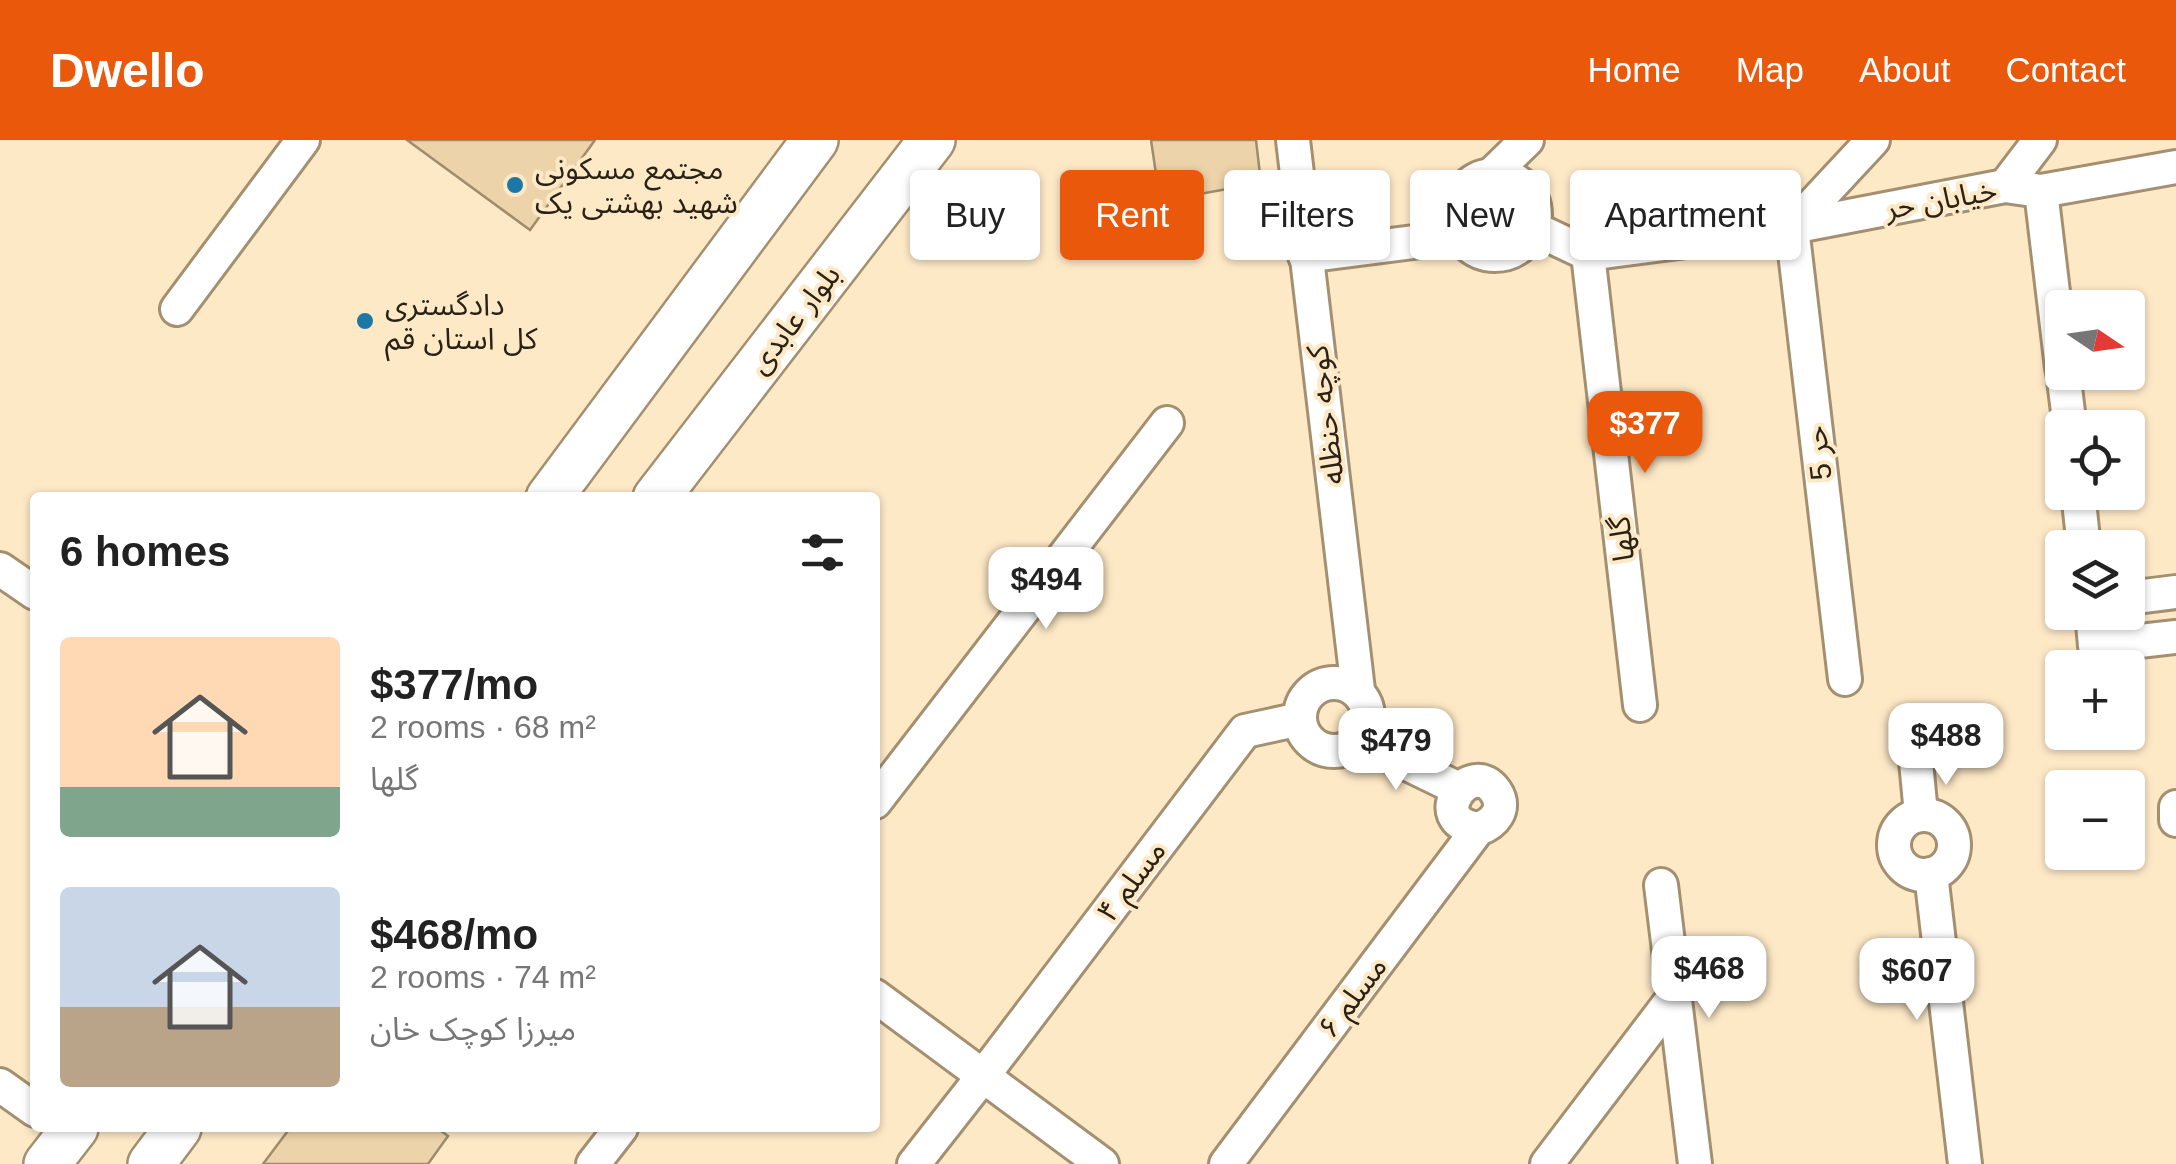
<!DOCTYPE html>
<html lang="en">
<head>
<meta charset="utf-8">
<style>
	body { margin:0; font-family:Helvetica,"Noto Sans Arabic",sans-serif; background:#f6f6f6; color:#222; height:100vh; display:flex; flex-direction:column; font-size:38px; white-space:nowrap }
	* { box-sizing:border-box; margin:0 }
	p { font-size:32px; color:#767676 }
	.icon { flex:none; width:55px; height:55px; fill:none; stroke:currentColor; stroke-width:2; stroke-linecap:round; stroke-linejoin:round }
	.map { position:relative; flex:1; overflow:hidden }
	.details { position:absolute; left:30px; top:352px; width:850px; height:640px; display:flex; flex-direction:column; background:#fff; border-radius:10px; box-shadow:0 2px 8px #0004 }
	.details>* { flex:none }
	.top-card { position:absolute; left:910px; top:30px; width:950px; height:90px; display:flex; gap:20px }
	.needle { width:65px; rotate:103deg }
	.controls { position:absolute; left:2045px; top:150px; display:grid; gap:20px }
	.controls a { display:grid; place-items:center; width:100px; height:100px; border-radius:10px; background:#fff; box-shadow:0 2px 8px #0004; font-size:50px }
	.price { position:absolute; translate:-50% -85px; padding:0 22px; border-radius:20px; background:#fff; color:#222; font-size:32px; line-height:65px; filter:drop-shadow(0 2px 5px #0008) }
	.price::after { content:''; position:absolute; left:50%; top:60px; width:30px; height:22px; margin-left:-15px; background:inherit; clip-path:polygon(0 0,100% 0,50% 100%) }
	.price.active { background:#ea580c; color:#fff }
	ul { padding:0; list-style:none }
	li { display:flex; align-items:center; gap:30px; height:250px; padding:0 30px }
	li span { display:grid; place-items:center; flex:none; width:280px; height:200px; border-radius:10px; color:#555 }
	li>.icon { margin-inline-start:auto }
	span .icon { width:120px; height:120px; fill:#fffc; stroke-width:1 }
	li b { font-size:42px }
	h2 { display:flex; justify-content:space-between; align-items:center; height:120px; padding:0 30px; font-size:42px }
	.tag { padding:0 35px; border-radius:10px; background:#fff; box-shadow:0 2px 8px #0004; font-size:35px; line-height:90px }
	.tag.active { background:#ea580c; color:#fff }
	header { display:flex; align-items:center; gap:60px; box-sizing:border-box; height:140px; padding:0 50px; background:#ea580c; color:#fff }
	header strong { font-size:48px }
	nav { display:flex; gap:55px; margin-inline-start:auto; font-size:35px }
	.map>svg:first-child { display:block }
	.building { fill:#edd3a9; stroke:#9f8c6d; stroke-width:2.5 }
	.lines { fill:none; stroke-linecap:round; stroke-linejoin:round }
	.minor-casing { stroke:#a49071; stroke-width:38 }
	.secondary-casing { stroke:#a49071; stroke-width:50 }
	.minor { stroke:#fff; stroke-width:32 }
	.secondary { stroke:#fff; stroke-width:45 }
	.poi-dot { fill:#1e78a7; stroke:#fee9c7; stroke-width:4 }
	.labels { text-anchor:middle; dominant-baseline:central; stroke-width:8; stroke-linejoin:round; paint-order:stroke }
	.poi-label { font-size:30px; fill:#2a2216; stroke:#fee9c7; text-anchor:start }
	.street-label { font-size:30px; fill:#2a2216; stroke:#fee9c7 }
</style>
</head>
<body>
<header>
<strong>Dwello</strong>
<nav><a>Home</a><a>Map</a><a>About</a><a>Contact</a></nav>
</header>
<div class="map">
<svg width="2176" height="1024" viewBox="0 0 2176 1024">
	<rect width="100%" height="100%" fill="#fee9c7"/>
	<g class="building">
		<polygon points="407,0 595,0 530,90"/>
		<polygon points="1151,0 1256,0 1261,43 1160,61"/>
		<polygon points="290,988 437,988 448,996 428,1024 263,1024"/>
	</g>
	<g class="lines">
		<g class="minor-casing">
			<g id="minor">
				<polyline points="1293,0 1358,550"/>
				<polyline points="1491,35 1527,0"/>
				<circle cx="1495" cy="75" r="40"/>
				<polyline points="2005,46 2040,0"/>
				<polyline points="2041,51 2062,228"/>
				<polyline points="1533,88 1588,114 1792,87 2005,46 2041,51 2176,27"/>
				<polyline points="1588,114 1640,565"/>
				<polyline points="1305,116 1460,96"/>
				<polyline points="177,169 303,0"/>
				<polyline points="2063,232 2070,288"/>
				<polyline points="2078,352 2084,408"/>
				<polyline points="0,429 35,453"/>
				<polyline points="2128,458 2176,452"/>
				<polyline points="2092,472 2095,506 2176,497"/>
				<polyline points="1845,539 1792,87 1873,0"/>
				<circle cx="1334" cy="577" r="34"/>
				<polyline points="1360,601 1459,649"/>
				<polyline points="1915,611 1921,674"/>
				<polyline points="875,662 1167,283"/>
				<polyline points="2176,667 2176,680"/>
				<circle cx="1924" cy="705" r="30"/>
				<polyline points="1931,734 1965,1024"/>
				<polyline points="1661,745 1695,1024"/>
				<polyline points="875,856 1102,1024"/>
				<polyline points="0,945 35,970"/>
				<polyline points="593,1024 621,988"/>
				<polyline points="914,1024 983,936 1245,591 1300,579"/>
				<path d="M1226,1024L1478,689C1494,684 1507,669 1496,652C1472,615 1422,681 1478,689"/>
				<polyline points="1547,1024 1674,857"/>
			</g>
		</g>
		<g class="secondary-casing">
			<g id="secondary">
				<polyline points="549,358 815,0"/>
				<polyline points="656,358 932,0"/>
				<polyline points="47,1024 75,988"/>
				<polyline points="151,1024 178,988"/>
			</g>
		</g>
		<use href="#minor" class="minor"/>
		<use href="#secondary" class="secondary"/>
	</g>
	<g class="poi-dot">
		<circle cx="515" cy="45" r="10"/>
		<circle cx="365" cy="181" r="10"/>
	</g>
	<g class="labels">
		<g class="poi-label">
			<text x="535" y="28">مجتمع مسکونی<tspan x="535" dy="34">شهید بهشتی یک</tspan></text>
			<text x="385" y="164">دادگستری<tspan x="385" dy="34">کل استان قم</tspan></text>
		</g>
		<g class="street-label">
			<text transform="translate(1941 59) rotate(-10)">خیابان حر</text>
			<text transform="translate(794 179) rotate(-52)">بلوار عابدی</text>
			<text transform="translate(1325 275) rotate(-97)">کوچه حنظله</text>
			<text transform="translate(1818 313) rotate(-97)">حر 5</text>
			<text transform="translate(1621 399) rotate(-97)">گلها</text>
			<text transform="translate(1131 741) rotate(-53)">مسلم ۴</text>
			<text transform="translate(1352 857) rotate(-53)">مسلم ۶</text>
		</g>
	</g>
</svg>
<div class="controls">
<a><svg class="needle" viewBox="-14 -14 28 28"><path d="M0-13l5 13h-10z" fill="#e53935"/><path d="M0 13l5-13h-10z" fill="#767676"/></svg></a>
<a><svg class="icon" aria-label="locate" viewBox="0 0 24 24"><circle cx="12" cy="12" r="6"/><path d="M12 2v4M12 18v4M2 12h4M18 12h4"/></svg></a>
<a><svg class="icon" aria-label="layers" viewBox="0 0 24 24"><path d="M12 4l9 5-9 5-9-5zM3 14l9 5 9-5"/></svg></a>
<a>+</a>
<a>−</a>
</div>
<b class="price active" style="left:1645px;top:336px">$377</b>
<b class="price" style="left:1046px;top:492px">$494</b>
<b class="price" style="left:1946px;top:648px">$488</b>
<b class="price" style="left:1396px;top:653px">$479</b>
<b class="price" style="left:1709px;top:881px">$468</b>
<b class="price" style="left:1917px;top:883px">$607</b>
<div class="top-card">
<a class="tag">Buy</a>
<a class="tag active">Rent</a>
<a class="tag">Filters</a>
<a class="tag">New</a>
<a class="tag">Apartment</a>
</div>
<section class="details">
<h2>6 homes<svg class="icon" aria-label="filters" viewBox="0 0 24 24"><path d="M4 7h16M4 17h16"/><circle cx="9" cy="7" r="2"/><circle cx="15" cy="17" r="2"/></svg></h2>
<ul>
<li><span style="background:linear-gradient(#ffd9b3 75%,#7fa58c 0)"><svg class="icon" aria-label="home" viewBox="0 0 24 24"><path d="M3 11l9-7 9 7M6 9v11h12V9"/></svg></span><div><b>$377/mo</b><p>2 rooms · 68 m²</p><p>گلها</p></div></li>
<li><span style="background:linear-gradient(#c9d6e8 60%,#b9a48a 0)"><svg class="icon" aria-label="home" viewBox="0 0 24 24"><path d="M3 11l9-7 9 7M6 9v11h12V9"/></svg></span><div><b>$468/mo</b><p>2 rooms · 74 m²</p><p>میرزا کوچک خان</p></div></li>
</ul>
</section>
</div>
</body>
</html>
